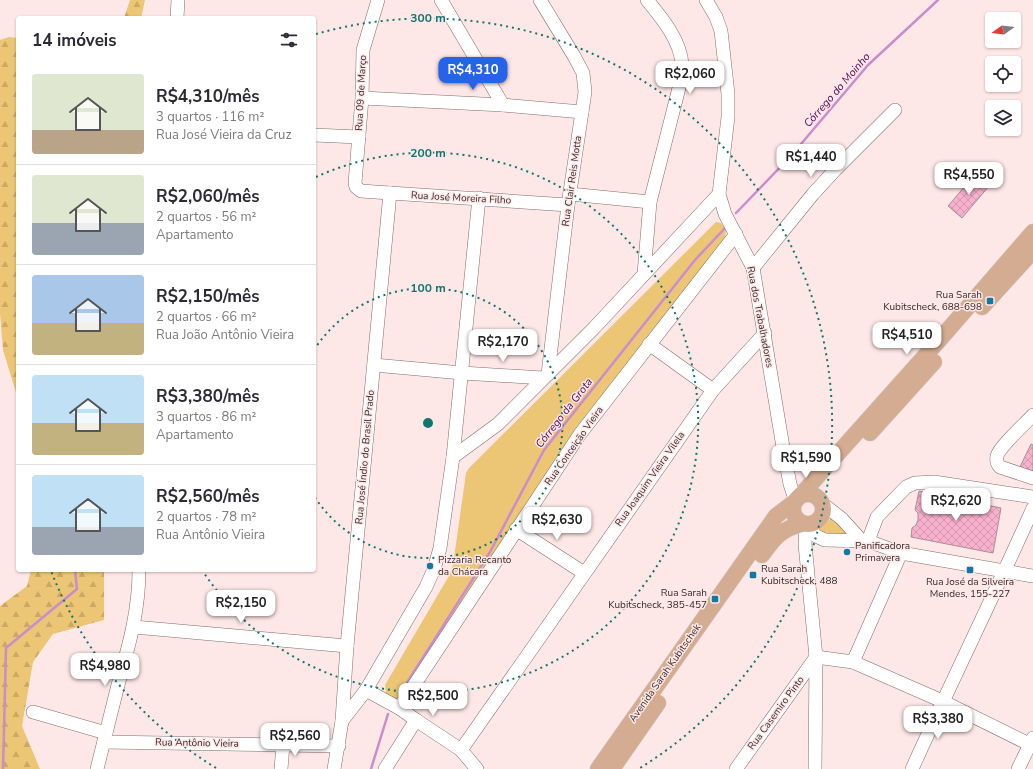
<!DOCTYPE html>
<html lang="pt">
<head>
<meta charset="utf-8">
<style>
	body { margin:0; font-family:"Nunito Sans",sans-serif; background:#f2f2f3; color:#2b2b33; height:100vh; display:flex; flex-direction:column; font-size:15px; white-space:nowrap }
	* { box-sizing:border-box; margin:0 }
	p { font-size:13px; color:#7c7c81 }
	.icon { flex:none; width:22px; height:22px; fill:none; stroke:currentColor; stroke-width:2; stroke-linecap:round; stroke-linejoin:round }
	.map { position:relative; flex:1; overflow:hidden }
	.sheet { position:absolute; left:16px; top:16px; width:300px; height:556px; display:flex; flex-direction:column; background:#fff; border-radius:4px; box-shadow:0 1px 3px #0004 }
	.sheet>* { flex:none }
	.needle { width:26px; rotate:256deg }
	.buttons { position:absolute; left:985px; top:12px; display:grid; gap:8px }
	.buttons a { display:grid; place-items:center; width:36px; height:36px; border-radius:4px; background:#fff; box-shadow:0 1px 3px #0004; font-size:20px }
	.price { position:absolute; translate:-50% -34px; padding:0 9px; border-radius:8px; background:#fff; color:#222; font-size:13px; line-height:26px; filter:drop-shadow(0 1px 2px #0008) }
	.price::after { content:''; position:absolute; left:50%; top:24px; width:12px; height:9px; margin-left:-6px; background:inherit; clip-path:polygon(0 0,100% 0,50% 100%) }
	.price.on { background:#2563eb; color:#fff }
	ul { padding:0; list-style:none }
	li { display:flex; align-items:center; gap:12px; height:100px; padding:0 16px }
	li+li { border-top:1px solid #e1e1e2 }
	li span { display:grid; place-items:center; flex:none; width:112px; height:80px; border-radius:4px; color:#555 }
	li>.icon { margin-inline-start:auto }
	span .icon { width:48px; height:48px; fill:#fffc; stroke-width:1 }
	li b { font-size:17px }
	h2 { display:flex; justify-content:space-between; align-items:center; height:48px; padding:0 16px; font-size:17px }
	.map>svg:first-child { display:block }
	.grass { fill:#ecc575 }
	.forest { fill:url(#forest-firs) }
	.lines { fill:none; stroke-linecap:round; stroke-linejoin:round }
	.stream { stroke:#c98dcf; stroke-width:2.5 }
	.building { fill:url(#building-cross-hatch); stroke:#a79098 }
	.minor-casing { stroke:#846d6b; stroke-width:14 }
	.major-casing { stroke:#d3d0d0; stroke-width:17 }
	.minor { stroke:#fff; stroke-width:13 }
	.major { stroke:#d4ac91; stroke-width:16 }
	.ring { fill:none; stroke:#0f766e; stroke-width:2; stroke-dasharray:2 4 }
	.poi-dot { fill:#0f78a3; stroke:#fee8e7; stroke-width:1.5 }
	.labels { text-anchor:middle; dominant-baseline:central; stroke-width:3; stroke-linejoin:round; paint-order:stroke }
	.street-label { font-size:10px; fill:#352b2a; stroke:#fee8e7 }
	.poi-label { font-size:10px; fill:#352b2a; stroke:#fee8e7; text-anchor:start }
	.water-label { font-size:11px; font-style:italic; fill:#53075b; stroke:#fee8e7 }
	.centre { fill:#0f766e; stroke:#fee8e7; stroke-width:2 }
	.ring-label { font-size:12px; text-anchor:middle; font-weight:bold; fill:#0f766e; stroke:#fee8e7; stroke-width:3; stroke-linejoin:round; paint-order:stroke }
</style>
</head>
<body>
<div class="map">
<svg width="1033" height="769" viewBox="0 0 1033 769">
	<defs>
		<pattern id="forest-firs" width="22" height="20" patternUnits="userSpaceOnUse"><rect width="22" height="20" fill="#ecc575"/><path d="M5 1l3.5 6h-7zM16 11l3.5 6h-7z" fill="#cba965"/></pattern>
		<pattern id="building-cross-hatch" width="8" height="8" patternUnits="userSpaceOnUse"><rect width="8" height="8" fill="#f8b1cd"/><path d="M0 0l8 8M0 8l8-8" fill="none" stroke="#d598b0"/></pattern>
	</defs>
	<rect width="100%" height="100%" fill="#fee8e7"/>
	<g class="grass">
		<polygon points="716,222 721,223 726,229 725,238 575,429 403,695 395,701 386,694 385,685 450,574 453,565 466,473 469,468"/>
		<polygon points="831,518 852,537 824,532 819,529"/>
	</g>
	<g class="forest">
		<polygon points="130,0 145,0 141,18 124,18"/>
		<polygon points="9,37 18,38 18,399 3,350 0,313 0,40"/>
		<polygon points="31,570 104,570 104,620 53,634 33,662 22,726 40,769 0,769 0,606 27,586"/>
	</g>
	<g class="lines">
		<g class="stream">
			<polyline points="736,213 790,157 868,65 938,0"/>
			<polyline points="403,689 490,552 544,450 695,260 726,227"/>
			<polyline points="3,769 6,648 77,589 75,570"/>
			<polyline points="371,769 388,714"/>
		</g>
	</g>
	<g class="building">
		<polygon points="976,173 989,186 962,218 948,206"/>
		<polygon points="1031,444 1033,445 1033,476 1019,469"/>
		<polygon points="919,491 1001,508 993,553 911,537 912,528 916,525 918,520 918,513 915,510"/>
	</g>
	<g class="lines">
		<g class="minor-casing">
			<g id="minor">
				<polyline points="378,0 363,50 362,98 355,183 356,187 361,191 390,193 568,205"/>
				<polyline points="441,0 503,105"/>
				<polyline points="540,0 574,56 583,73 585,92 568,205 548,374"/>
				<polyline points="706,0 716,17 721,31 728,94 728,117 719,194 725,214 753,268 783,447 790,484 795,499"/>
				<polyline points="177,18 178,0"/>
				<polyline points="362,98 503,105 582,112"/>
				<polyline points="314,135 359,137"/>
				<polyline points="570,194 650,202"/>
				<polyline points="753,268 813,194 835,170 895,110"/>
				<path d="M644,274L650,202L680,84C680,78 682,72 682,65C681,41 662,18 647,0"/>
				<polyline points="649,344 713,390"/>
				<polyline points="374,365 462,373 543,378"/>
				<path d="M1033,415C1025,424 1000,446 997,456C996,461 997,464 1000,467L1033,478"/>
				<polyline points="453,457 498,424 594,328 719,194"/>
				<polyline points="823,504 842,519 861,540"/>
				<polyline points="806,525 805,544 816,657 815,769"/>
				<polyline points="810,525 811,530 816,536 825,540 868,541 901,553 1033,576"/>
				<polyline points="516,529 584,573"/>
				<polyline points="868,541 877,517 906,487 915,483 934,482 1033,497"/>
				<polyline points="134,627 347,646"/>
				<polyline points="816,657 853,662 942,701 1033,746"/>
				<polyline points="853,662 901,553"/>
				<polyline points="366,690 399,708 416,720 461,750 477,769"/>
				<polyline points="399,708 580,434 736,234"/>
				<polyline points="33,712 106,733"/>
				<polyline points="342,721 366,690 426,587 434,569 440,548 453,457 479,198"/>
				<polyline points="104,742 339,746"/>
				<polyline points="461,750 713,390 765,333"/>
				<path d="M97,769C104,741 111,713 118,685C129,645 139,611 139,570"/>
				<polyline points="281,769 283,745"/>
				<polyline points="334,769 342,721 347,646 390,193"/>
				<polyline points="385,769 416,720"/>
				<polyline points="736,769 816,657"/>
				<path d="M912,769C951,682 994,596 1033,508"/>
				<polyline points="1018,769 1033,738"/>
			</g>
		</g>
		<g class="major-casing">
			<g id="major">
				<polyline points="982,307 1033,251"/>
				<polyline points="870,433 934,362"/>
				<circle cx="808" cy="509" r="15"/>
				<polyline points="800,496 941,338 1033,232"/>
				<path d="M762,555C774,538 781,529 802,524"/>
				<polyline points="598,769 776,516 793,503"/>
				<polyline points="612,769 658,703"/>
			</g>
		</g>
		<use href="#minor" class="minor"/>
		<use href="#major" class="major"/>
	</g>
	<g class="ring">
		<path d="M314 350A135 135 0 1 1 314 496"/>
		<path d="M316 177A270 270 0 1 1 202 570"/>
		<path d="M216 768A405 405 0 0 1 51 571M316 34A405 405 0 0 1 640 768"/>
	</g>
	<g class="poi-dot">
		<rect x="986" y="297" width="8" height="8" rx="2"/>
		<circle cx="847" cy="552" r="4"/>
		<circle cx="430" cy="566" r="4"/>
		<rect x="966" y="566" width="8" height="8" rx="2"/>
		<rect x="749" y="571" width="8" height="8" rx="2"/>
		<rect x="711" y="595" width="8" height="8" rx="2"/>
	</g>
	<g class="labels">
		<g class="street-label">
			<text transform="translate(361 93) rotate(-87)">Rua 09 de Março</text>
			<text transform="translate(572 181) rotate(-82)">Rua Clair Reis Motta</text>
			<text transform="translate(461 198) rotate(3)">Rua José Moreira Filho</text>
			<text transform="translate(760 317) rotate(79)">Rua dos Trabalhadores</text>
			<text transform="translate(574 446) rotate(-55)">Rua Conceição Vieira</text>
			<text transform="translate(365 457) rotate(-85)">Rua José Índio do Brasil Prado</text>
			<text transform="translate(650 479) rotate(-55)">Rua Joaquim Vieira Vilela</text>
			<text transform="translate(665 673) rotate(-55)">Avenida Sarah Kubitschek</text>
			<text transform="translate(776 713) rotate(-54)">Rua Casemiro Pinto</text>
			<text transform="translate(197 743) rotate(1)">Rua Antônio Vieira</text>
		</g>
		<g class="poi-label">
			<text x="982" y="295" text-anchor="end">Rua Sarah<tspan x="982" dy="12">Kubitscheck, 688-698</tspan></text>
			<text x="855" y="546">Panificadora<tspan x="855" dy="12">Primavera</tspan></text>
			<text x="438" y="560">Pizzaria Recanto<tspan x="438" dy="12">da Chácara</tspan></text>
			<text x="761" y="569">Rua Sarah<tspan x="761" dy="12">Kubitscheck, 488</tspan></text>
			<text x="970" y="582" text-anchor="middle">Rua José da Silveira<tspan x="970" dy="12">Mendes, 155-227</tspan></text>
			<text x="707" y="593" text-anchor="end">Rua Sarah<tspan x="707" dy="12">Kubitscheck, 385-457</tspan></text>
		</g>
		<g class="water-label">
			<text transform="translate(837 90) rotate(-49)">Córrego do Moinho</text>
			<text transform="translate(564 413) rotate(-52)">Córrego da Grota</text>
		</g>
	</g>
	<circle cx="428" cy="423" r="6" class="centre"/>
	<g class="ring-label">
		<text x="428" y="22">300 m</text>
		<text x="428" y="157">200 m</text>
		<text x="428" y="292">100 m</text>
	</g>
</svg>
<div class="buttons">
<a><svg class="needle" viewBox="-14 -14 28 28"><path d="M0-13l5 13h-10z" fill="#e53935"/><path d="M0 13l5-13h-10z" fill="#7c7c81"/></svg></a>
<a><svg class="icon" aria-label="locate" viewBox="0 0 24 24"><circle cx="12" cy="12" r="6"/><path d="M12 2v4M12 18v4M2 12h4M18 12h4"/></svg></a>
<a><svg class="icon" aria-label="layers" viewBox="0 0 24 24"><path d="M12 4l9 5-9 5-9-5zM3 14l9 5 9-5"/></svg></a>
</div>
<b class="price on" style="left:473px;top:91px">R$4,310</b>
<b class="price" style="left:690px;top:95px">R$2,060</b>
<b class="price" style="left:811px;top:178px">R$1,440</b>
<b class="price" style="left:969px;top:196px">R$4,550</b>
<b class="price" style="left:907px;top:356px">R$4,510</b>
<b class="price" style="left:503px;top:363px">R$2,170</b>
<b class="price" style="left:806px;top:479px">R$1,590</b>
<b class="price" style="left:956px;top:522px">R$2,620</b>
<b class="price" style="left:557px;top:541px">R$2,630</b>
<b class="price" style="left:241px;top:624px">R$2,150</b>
<b class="price" style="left:105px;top:687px">R$4,980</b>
<b class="price" style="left:433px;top:717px">R$2,500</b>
<b class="price" style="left:938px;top:740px">R$3,380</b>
<b class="price" style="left:295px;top:757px">R$2,560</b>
<section class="sheet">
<h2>14 imóveis<svg class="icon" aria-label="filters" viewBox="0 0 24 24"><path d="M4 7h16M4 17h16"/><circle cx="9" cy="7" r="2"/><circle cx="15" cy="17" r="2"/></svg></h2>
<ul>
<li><span style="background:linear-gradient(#dfe7d0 70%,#b9a48a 0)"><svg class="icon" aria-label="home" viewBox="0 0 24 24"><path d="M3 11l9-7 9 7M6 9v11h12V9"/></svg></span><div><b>R$4,310/mês</b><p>3 quartos · 116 m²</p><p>Rua José Vieira da Cruz</p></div></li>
<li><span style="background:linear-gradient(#dfe7d0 60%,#9aa5b1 0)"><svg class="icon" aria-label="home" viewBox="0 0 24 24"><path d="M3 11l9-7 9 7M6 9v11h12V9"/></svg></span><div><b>R$2,060/mês</b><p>2 quartos · 56 m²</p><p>Apartamento</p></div></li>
<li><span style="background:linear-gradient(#a9c7e8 60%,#c2b280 0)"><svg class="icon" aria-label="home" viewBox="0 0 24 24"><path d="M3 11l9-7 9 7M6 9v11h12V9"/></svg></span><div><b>R$2,150/mês</b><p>2 quartos · 66 m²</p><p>Rua João Antônio Vieira</p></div></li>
<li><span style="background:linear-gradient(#bfe0f5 60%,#c2b280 0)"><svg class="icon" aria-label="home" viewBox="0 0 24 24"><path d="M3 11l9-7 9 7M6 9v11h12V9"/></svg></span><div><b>R$3,380/mês</b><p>3 quartos · 86 m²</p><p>Apartamento</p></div></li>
<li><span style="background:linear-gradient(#bfe0f5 65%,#9aa5b1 0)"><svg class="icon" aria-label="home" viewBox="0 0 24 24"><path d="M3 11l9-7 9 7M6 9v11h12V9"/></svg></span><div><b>R$2,560/mês</b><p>2 quartos · 78 m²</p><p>Rua Antônio Vieira</p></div></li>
</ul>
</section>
</div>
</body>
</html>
